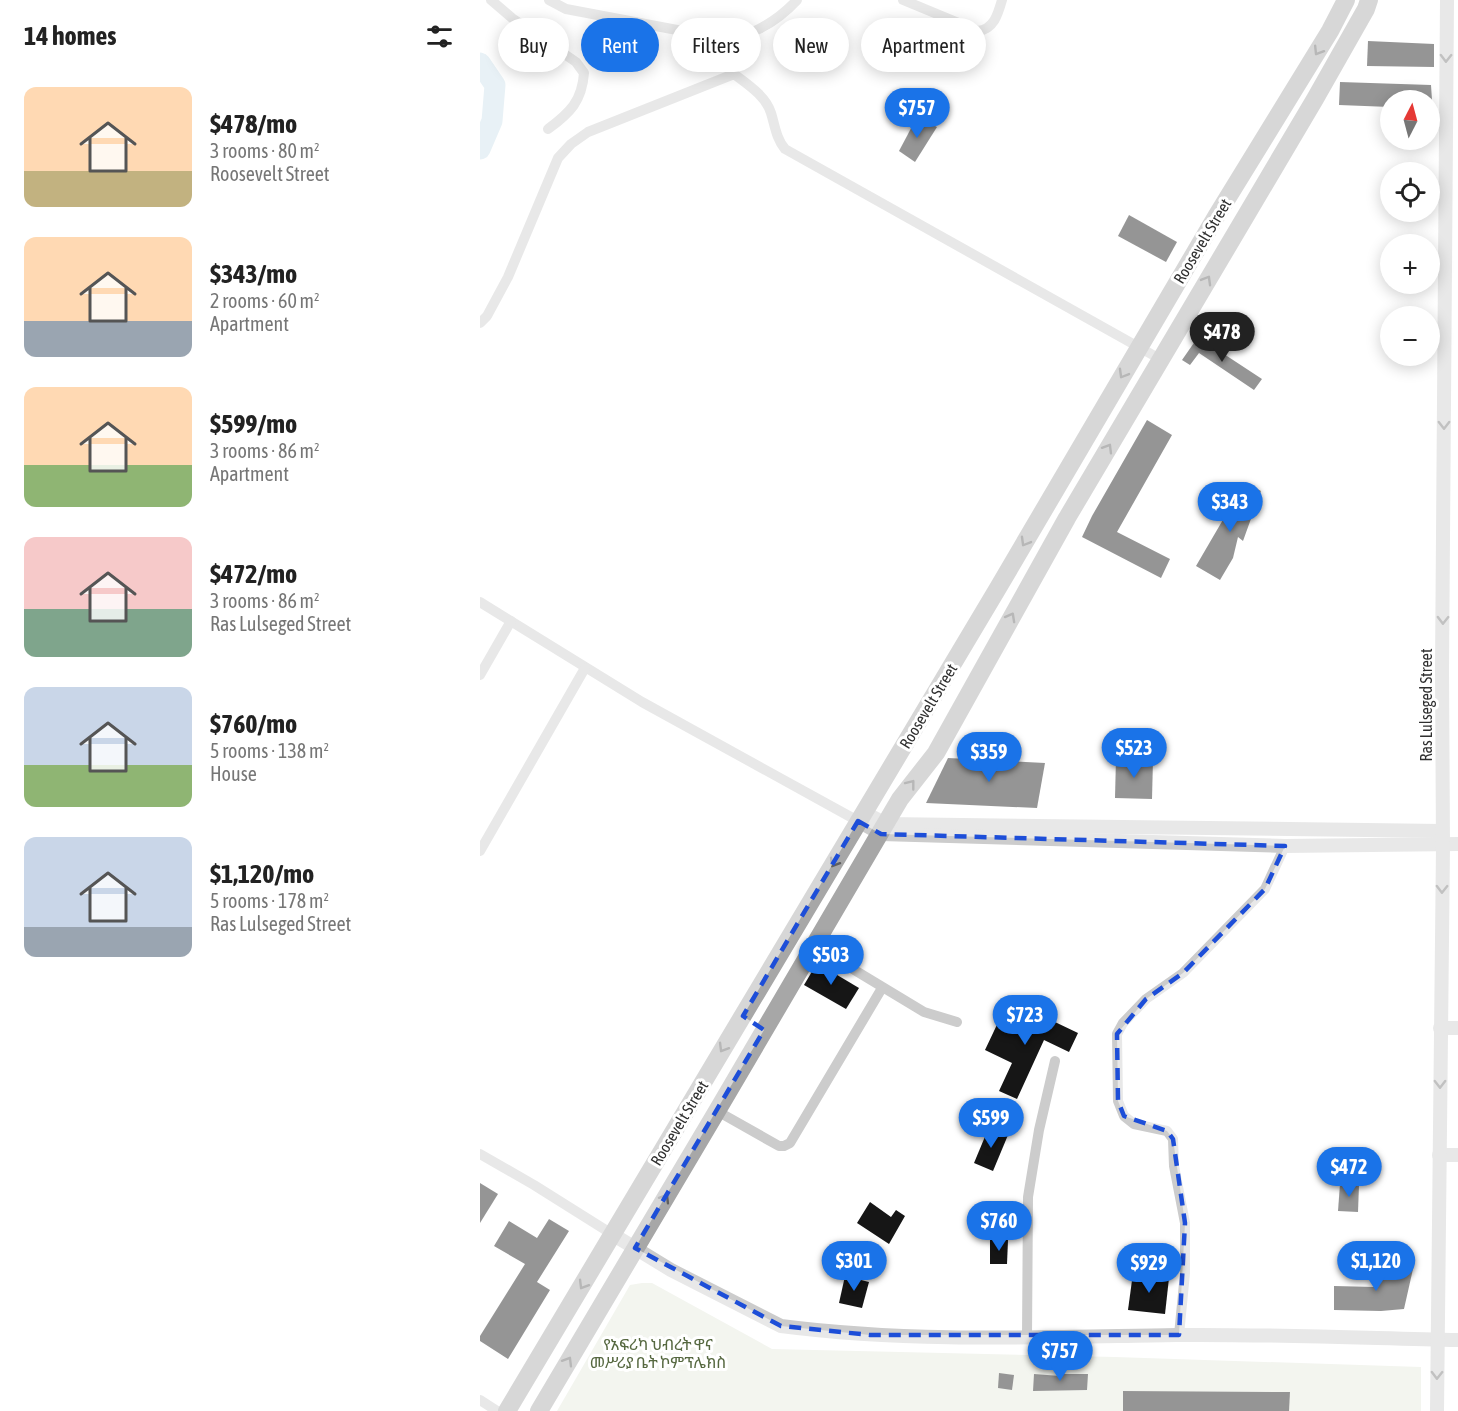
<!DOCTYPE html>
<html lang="en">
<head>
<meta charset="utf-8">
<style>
	body { margin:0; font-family:"Asap Condensed","Noto Sans Ethiopic",sans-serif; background:#f6f6f6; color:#222; height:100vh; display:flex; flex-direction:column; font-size:22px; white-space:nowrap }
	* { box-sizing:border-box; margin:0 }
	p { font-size:20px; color:#767676 }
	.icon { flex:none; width:33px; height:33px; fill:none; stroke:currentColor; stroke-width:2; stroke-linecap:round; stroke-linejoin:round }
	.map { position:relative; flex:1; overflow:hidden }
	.sheet { display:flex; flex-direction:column; background:#fff; width:480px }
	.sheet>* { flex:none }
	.guide { position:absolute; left:18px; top:18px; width:570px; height:54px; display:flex; gap:12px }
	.needle { width:39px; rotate:6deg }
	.controls { position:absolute; left:900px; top:90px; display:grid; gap:12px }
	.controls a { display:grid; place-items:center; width:60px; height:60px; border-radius:50%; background:#fff; box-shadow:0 3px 15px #0003; font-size:30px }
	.price { position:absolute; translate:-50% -51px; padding:0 14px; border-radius:21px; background:#1a73e8; color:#fff; font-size:20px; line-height:39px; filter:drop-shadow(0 2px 3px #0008) }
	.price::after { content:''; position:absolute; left:50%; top:36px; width:18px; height:14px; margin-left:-9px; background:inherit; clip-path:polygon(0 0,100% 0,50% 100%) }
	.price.on { background:#222; color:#fff }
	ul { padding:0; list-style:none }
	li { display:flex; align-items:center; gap:18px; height:150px; padding:0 24px }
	li span { display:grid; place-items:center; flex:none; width:168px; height:120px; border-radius:12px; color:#555 }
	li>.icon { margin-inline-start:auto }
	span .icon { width:72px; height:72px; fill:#fffc; stroke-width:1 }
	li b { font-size:26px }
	h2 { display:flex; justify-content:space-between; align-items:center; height:72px; padding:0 24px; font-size:26px }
	.tag { padding:0 21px; border-radius:27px; background:#fff; box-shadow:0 3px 15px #0003; font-size:21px; line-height:54px }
	.tag.on { background:#1a73e8; color:#fff }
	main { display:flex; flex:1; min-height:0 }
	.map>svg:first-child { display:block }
	.green { fill:#e4e8dc }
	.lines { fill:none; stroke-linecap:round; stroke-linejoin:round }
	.river { stroke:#cce1ea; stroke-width:21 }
	.building { fill:#161616 }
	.minor { stroke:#ccc; stroke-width:10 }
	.tertiary { stroke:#ccc; stroke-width:14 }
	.primary { stroke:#a7a7a7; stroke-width:18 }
	.oneway { stroke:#5f5f5f }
	.oneway2 { stroke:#767676 }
	.marked { fill:none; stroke:#1d4ed8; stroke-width:4.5; stroke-dasharray:12 8; stroke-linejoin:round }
	.labels { text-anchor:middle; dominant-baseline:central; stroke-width:6; stroke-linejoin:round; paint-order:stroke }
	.street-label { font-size:16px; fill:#2f2f2f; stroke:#fff }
	.park-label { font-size:16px; fill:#566840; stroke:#fff }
</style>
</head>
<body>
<main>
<section class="sheet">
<h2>14 homes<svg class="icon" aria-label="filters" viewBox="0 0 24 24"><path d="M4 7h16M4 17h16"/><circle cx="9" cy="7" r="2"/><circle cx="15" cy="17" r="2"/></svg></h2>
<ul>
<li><span style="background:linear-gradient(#ffd9b3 70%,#c2b280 0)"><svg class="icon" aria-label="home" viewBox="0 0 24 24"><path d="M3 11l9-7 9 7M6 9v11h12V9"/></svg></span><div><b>$478/mo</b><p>3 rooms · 80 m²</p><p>Roosevelt Street</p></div></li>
<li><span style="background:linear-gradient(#ffd9b3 70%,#9aa5b1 0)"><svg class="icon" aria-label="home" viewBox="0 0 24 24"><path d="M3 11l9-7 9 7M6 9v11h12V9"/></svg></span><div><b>$343/mo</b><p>2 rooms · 60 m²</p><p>Apartment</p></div></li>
<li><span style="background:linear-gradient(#ffd9b3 65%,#8fb573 0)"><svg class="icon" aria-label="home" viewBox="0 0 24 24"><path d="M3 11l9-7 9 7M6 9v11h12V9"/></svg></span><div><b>$599/mo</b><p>3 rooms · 86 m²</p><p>Apartment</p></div></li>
<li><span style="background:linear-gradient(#f6c9c9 60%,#7fa58c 0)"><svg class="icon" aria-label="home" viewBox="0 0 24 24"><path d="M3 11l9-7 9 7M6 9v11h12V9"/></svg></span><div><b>$472/mo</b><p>3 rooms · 86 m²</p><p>Ras Lulseged Street</p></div></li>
<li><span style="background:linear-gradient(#c9d6e8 65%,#8fb573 0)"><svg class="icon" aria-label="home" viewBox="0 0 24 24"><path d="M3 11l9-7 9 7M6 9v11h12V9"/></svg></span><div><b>$760/mo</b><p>5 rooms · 138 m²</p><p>House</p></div></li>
<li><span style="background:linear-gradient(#c9d6e8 75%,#9aa5b1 0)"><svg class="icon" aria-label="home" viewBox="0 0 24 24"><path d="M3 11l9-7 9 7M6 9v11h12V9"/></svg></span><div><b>$1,120/mo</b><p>5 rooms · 178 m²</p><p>Ras Lulseged Street</p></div></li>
</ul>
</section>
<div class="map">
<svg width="978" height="1411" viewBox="0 0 978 1411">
	<rect width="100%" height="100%" fill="#fff"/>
	<polygon class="green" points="162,1283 172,1283 292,1349 635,1357 941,1367 941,1411 77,1411 150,1285"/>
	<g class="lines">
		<polyline class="river" points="0,63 15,85 12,121 0,149"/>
	</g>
	<g class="building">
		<polygon points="888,41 954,44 954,67 887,66"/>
		<polygon points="860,82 951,85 952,100 910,100 910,107 859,105"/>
		<polygon points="437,117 457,127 435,162 419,151"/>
		<polygon points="649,215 697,242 686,262 638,236"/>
		<polygon points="718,337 782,379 774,390 719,353 710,365 702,360"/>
		<polygon points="667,420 692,435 637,532 690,559 681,578 602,537 612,516"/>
		<polygon points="765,482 781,491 763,541 758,537 753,558 740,580 716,566"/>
		<polygon points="468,758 565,763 557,808 446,803"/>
		<polygon points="636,758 673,760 672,799 635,798"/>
		<polygon points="337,963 379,988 366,1009 324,985"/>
		<polygon points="523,1012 548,1023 554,1012 598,1033 589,1052 564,1040 537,1099 519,1091 532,1063 505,1050"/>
		<polygon points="509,1127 528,1135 513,1171 494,1163"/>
		<polygon points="0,1183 18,1194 0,1223"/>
		<polygon points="860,1184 879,1185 878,1212 858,1211"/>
		<polygon points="390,1202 411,1217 416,1210 425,1216 409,1244 377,1223"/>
		<polygon points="69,1219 89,1231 57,1282 70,1290 28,1359 0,1341 0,1336 45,1264 14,1246 29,1221 57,1238"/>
		<polygon points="510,1239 528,1240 527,1264 510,1264"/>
		<polygon points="896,1267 933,1269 924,1309 901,1311 854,1310 854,1286 895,1287"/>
		<polygon points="653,1273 689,1278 685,1314 648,1310"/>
		<polygon points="365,1276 389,1282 382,1308 359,1303"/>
		<polygon points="519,1373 534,1375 532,1390 518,1388"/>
		<polygon points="554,1374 580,1376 580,1374 608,1374 607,1390 553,1391"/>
		<polygon points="643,1391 810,1392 809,1411 643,1411"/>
	</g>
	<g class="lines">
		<g class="minor">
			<path d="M11,0L32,18L96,62L104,73C102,101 90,113 68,129"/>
			<polyline points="69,0 86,9 213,33 234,45"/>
			<path d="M423,0L498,31C514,29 518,14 522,0"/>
			<path d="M254,74L234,45C268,36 293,26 317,0"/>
			<path d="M0,323L7,316L28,277L78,158L91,144L108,132L254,74C267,84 286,96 291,113C295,126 296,138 305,149L680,359"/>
			<polyline points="0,602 162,702 378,821"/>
			<polyline points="0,675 31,621"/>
			<polyline points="0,851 105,668"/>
			<polyline points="333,945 444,1012 477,1022"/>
			<polyline points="237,1111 299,1146 304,1146 310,1143 402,988"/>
			<polyline points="0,1154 54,1185 132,1234"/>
			<polyline points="699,1335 705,1273 705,1223 694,1166 693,1139 687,1131 654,1124 644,1116 638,1101 637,1034 643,1023 666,999 703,973 785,889 805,846"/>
			<polyline points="547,1337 548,1197 559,1130 575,1061"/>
			<polyline points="0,1400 17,1411"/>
		</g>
		<g class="tertiary">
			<polyline points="383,812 406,824 962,831"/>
			<polyline points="378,821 401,834 805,846 978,844"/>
			<polyline points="960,1028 978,1028"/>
			<polyline points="959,1155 978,1155"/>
			<path d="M132,1234L191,1270L301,1326C432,1343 565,1337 696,1335C790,1334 884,1338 978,1340"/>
			<polyline points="957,1411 963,846 962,670 967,0"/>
		</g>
		<g class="primary">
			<polyline points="27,1411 518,588 737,215 850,31 866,0"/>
			<polyline points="59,1411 237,1111 420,799 456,753 587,518 835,99 886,9 889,0"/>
		</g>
	</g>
	<defs><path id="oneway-chevron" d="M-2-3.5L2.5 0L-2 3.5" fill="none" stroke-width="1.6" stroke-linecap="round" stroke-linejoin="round" transform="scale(1.5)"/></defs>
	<g class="oneway">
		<use href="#oneway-chevron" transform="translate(838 51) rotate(122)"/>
		<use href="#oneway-chevron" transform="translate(727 280) rotate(-60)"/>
		<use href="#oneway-chevron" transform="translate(643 374) rotate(120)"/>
		<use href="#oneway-chevron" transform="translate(628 448) rotate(-59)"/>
		<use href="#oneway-chevron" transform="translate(545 542) rotate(120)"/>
		<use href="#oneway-chevron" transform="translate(531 617) rotate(-61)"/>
		<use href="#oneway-chevron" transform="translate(431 784) rotate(-52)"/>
		<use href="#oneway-chevron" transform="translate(354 863) rotate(121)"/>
		<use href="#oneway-chevron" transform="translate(243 1048) rotate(121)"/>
		<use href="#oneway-chevron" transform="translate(185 1198) rotate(-59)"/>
		<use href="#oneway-chevron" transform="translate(103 1285) rotate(121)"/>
		<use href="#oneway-chevron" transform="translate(88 1361) rotate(-59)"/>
	</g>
	<g class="oneway2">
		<use href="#oneway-chevron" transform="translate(966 58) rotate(91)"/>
		<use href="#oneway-chevron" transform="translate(964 425) rotate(90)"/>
		<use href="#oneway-chevron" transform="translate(963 620) rotate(91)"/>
		<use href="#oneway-chevron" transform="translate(962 889) rotate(91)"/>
		<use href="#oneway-chevron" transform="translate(960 1084) rotate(90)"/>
		<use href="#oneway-chevron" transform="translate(957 1375) rotate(91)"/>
	</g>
	<path d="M0 0H978V1411H0ZM378,821L401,834L805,846L785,889L703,973L666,999L637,1034L638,1101L644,1116L687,1131L693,1139L705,1223L699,1335H390L301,1326L155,1248L284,1030L263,1016Z" fill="#fff" fill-opacity=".55" fill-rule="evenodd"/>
	<path class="marked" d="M378,821L401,834L805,846L785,889L703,973L666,999L637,1034L638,1101L644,1116L687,1131L693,1139L705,1223L699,1335H390L301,1326L155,1248L284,1030L263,1016Z"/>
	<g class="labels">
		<g class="street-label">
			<text transform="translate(722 241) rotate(-59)">Roosevelt Street</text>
			<text transform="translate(946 705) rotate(-90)">Ras Lulseged Street</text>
			<text transform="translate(448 706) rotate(-59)">Roosevelt Street</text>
			<text transform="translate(199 1123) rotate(-59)">Roosevelt Street</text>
		</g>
		<g class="park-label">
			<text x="178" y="1344">የአፍሪካ ህብረት ዋና<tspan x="178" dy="18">መሥሪያ ቤት ኮምፕሌክስ</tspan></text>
		</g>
	</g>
</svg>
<div class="controls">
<a><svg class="needle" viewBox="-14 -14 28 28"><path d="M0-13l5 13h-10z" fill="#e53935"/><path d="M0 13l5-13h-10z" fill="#767676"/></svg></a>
<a><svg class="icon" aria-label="locate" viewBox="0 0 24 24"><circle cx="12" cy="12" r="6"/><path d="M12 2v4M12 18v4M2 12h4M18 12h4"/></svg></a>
<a>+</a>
<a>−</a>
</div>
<b class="price" style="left:437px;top:139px">$757</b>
<b class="price on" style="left:742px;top:363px">$478</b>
<b class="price" style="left:750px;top:533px">$343</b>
<b class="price" style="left:654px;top:779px">$523</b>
<b class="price" style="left:509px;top:783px">$359</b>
<b class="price" style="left:351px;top:986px">$503</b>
<b class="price" style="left:545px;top:1046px">$723</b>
<b class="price" style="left:511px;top:1149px">$599</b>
<b class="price" style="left:869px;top:1198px">$472</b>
<b class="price" style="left:519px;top:1252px">$760</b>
<b class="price" style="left:374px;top:1292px">$301</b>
<b class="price" style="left:896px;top:1292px">$1,120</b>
<b class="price" style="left:669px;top:1294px">$929</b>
<b class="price" style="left:580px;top:1382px">$757</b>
<div class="guide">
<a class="tag">Buy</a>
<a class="tag on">Rent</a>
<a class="tag">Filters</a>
<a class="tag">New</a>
<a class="tag">Apartment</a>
</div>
</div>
</main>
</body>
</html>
